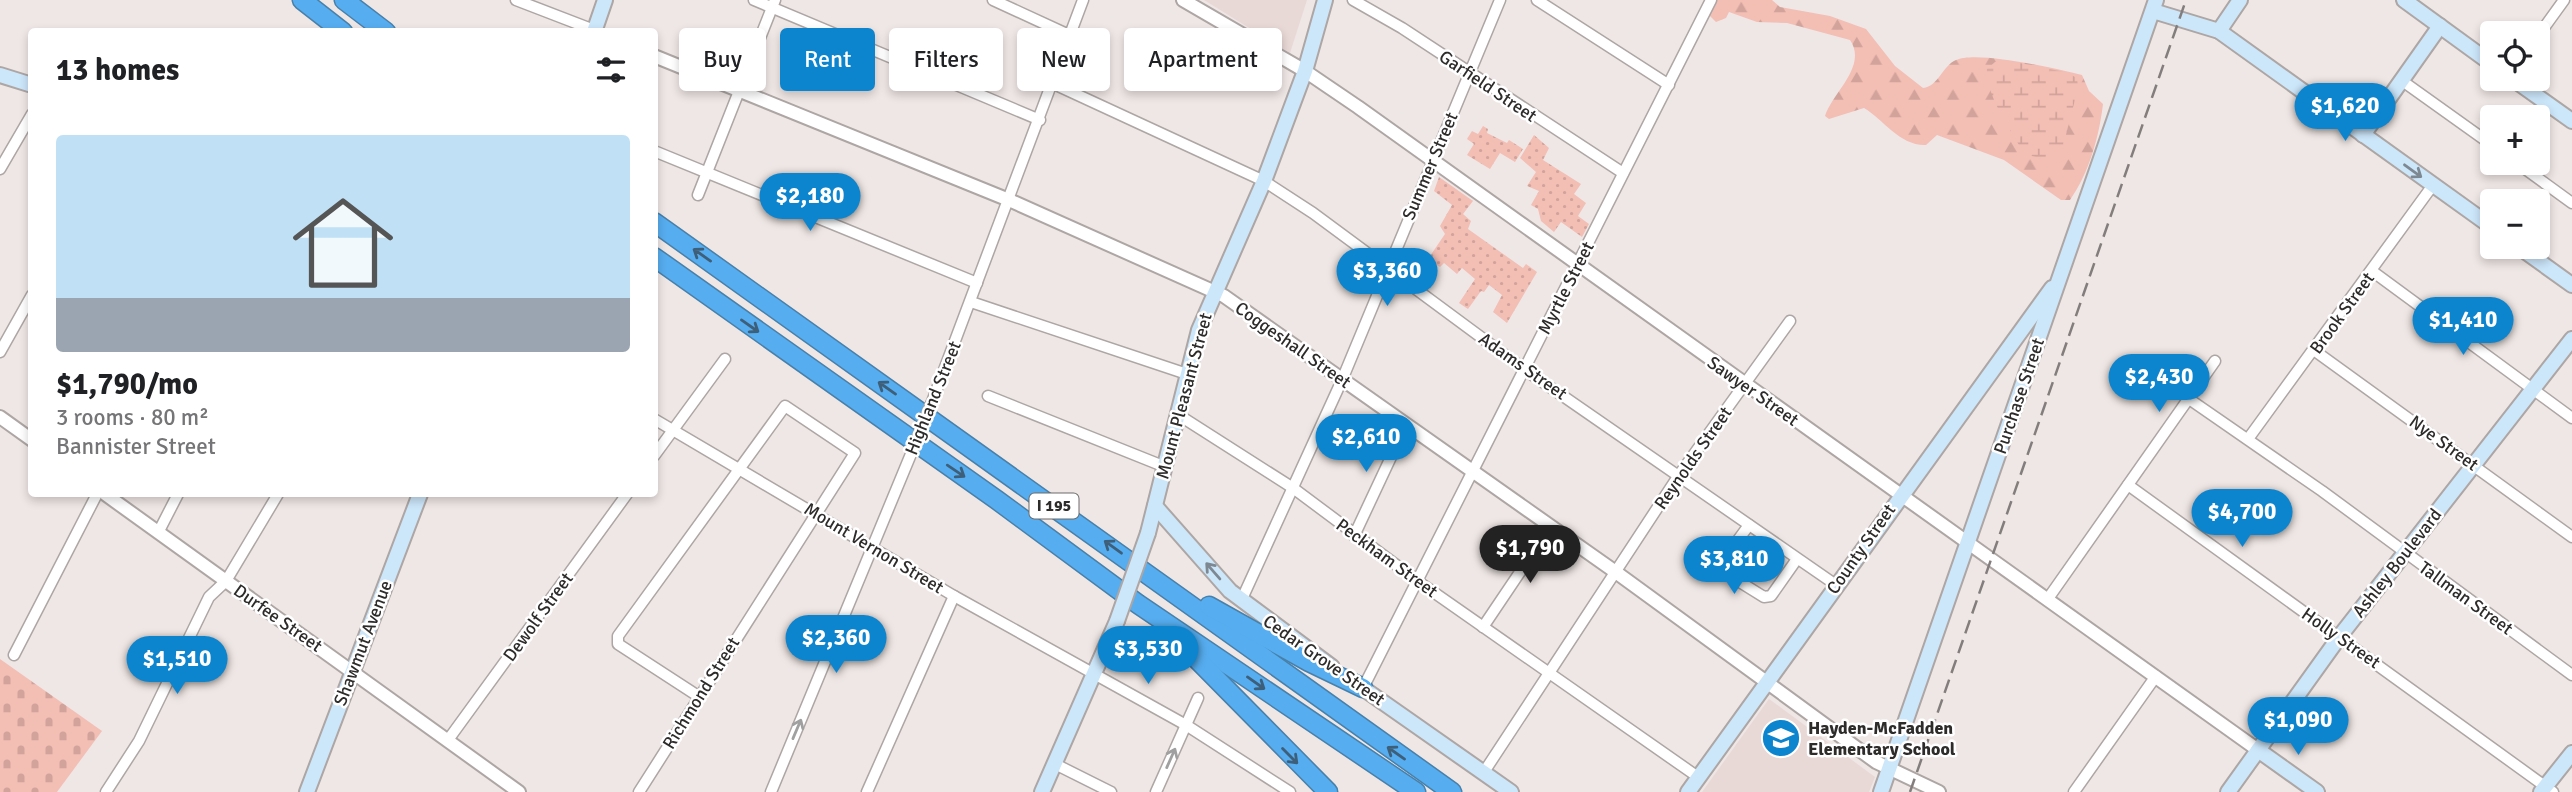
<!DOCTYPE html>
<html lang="en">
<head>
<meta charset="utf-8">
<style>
	body { margin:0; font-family:Signika,sans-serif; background:#f2f2f2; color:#202124; height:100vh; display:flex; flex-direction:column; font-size:26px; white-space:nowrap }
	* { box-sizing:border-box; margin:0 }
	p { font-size:23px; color:#757577 }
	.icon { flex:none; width:38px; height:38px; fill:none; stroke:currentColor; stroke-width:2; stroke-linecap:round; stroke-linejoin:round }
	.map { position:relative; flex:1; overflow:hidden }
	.sheet { position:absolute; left:28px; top:28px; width:630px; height:469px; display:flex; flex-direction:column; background:#fff; border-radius:7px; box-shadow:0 4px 10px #0003 }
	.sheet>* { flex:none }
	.guide { position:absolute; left:679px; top:28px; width:665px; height:63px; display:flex; gap:14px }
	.buttons { position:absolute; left:2480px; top:21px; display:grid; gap:14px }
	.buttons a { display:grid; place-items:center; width:70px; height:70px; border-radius:7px; background:#fff; box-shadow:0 4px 10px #0003; font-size:35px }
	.price { position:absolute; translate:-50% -60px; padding:0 16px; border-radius:24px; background:#0d85ce; color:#fff; font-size:23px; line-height:46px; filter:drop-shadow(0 2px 4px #0008) }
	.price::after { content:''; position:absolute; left:50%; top:42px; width:21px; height:16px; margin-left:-10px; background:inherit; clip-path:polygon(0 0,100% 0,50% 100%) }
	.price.on { background:#222; color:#fff }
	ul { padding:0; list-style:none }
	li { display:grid; align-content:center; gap:14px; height:371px; padding:0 28px }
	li+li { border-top:2px solid #e0e0e0 }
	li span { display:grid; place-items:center; height:217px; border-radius:7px; color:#555 }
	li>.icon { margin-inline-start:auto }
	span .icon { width:126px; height:126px; fill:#fffc; stroke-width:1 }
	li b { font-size:30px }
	h2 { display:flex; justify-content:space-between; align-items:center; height:84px; padding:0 28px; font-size:30px }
	.tag { padding:0 24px; border-radius:7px; background:#fff; box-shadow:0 4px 10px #0003; font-size:24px; line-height:63px }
	.tag.on { background:#0d85ce; color:#fff }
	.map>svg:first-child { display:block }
	.built { fill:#e8d8d6 }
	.green { fill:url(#green-dots) }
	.forest { fill:url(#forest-firs) }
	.wetland { fill:url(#wetland-marsh) }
	.cemetery { fill:url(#cemetery-stones) }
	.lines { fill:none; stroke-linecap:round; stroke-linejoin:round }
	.minor-casing { stroke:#ada6a4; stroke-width:13 }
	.tertiary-casing { stroke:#ada6a4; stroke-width:16 }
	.secondary-casing { stroke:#ada6a4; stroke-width:18 }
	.motorway-casing { stroke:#4880aa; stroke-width:21 }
	.minor { stroke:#fff; stroke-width:10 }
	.tertiary { stroke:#fff; stroke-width:12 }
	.secondary { stroke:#cce6fa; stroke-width:14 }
	.motorway { stroke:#56adef; stroke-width:18 }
	.rail { stroke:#837e7d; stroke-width:2.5; stroke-dasharray:14 7; stroke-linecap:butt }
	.minor-bridge-casing { stroke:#ada6a4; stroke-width:13; stroke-linecap:butt }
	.secondary-bridge-casing { stroke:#ada6a4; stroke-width:18; stroke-linecap:butt }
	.minor-bridge { stroke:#fff; stroke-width:10 }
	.secondary-bridge { stroke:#cce6fa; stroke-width:14 }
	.oneway { stroke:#7d8892 }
	.oneway2 { stroke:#3e5f79 }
	.oneway3 { stroke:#a1a0a0 }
	.labels { text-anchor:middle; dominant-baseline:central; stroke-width:5; stroke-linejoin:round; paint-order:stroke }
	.shield { fill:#fff; stroke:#6d6b6b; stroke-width:2 }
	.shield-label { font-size:16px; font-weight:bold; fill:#2e2b2b }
	.street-label { font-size:18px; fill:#2e2b2b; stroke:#fff }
	.poi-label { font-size:18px; font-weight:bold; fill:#2e2b2b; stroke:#fff; text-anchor:start }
</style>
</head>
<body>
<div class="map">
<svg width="2572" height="792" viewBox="0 0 2572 792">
	<defs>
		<pattern id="green-dots" width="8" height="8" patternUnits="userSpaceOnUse" patternTransform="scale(1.75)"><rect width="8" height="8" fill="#f3beb4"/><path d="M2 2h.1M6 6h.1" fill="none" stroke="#d1a39b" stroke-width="1.8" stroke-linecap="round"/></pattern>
		<pattern id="forest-firs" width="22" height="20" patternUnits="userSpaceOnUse" patternTransform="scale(1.75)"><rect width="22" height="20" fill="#f3beb4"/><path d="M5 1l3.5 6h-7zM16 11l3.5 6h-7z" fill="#d1a39b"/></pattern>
		<pattern id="wetland-marsh" width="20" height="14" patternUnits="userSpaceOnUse" patternTransform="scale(1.75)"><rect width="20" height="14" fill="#f3beb4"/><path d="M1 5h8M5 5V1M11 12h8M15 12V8" fill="none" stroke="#d1a39b"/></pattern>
		<pattern id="cemetery-stones" width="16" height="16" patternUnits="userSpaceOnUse" patternTransform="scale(1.75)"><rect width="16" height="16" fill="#f3beb4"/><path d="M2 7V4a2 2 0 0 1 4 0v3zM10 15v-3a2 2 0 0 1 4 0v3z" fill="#d1a39b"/></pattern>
	</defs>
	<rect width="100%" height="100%" fill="#efe7e5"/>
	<g class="built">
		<polygon points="1204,0 1307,0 1290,53"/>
		<polygon points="1769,699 1875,777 1869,792 1702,792"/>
	</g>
	<g class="green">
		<polygon points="1483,126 1488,129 1487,133 1507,143 1509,140 1523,149 1515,162 1500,153 1490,169 1467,155 1474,144 1467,139 1472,131 1478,134"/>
		<polygon points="1534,135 1549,148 1543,160 1581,184 1574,194 1586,203 1578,216 1589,224 1582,237 1561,222 1554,232 1541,221 1538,209 1531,205 1539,191 1527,186 1536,172 1520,158"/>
		<polygon points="1439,177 1473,201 1463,214 1471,221 1468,229 1523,268 1526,264 1537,272 1507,323 1493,312 1502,295 1489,285 1484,292 1481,291 1468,309 1459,303 1475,279 1462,268 1457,274 1444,263 1440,267 1428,259 1445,234 1440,226 1452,205 1434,191"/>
	</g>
	<path class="forest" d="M1715,0H1772L1780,7L1830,16L1866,29L1895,66L1923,88C1939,86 1942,66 1956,60C1977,50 2058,69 2082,75L2089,91L2103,104C2099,137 2089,173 2070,200H2061L2004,160L1937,135L1926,145C1900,146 1884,120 1864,108L1829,119L1825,116C1832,93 1868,66 1850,40L1787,23L1757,22L1729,12L1726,18L1716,22L1709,15Z"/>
	<path class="wetland" d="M2005,60L2065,72L2077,78L2078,88L2060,158L2051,161L2024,154C2012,131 1985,95 1987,69L1995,62Z"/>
	<polygon class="cemetery" points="0,659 102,731 57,792 0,792"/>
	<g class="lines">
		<g class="minor-casing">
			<g id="minor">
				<polyline points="516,0 594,30"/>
				<polyline points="754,0 1040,120"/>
				<polyline points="993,0 1069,35"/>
				<polyline points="1353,0 1402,28 1623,173"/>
				<polyline points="1537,0 1669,85"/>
				<polyline points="2538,36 2564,0"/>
				<polyline points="2401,80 2492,145"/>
				<polyline points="1054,84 1264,181 1313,213 1524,369 1836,585"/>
				<polyline points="654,151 977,283"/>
				<polyline points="2517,163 2572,203"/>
				<polyline points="0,169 32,114"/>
				<polyline points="698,195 775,0"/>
				<polyline points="2372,271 2572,418"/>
				<polyline points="971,302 1187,374"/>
				<polyline points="2315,351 2572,537"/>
				<polyline points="0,352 32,295"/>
				<polyline points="988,396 1163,466"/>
				<polyline points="2189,399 2322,491 2572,675"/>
				<polyline points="932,402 1083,0"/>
				<polyline points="1177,414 1293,488 1419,582 1698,777"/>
				<polyline points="654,419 954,596 1186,725 1290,792"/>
				<polyline points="2248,439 2433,185"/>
				<polyline points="654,456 725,359"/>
				<polyline points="2128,485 2553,792"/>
				<polyline points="1749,525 1722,562 1727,574 1764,597 1771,596 1797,559"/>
				<polyline points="159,531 178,494"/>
				<polyline points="1354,536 1406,425"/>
				<polyline points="2047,600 2215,361"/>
				<polyline points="1241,601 1342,380 1500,0"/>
				<polyline points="1483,627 1551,526"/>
				<polyline points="14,655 97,494"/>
				<polyline points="1363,688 1711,0"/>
				<polyline points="448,740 627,494"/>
				<polyline points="1055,764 1111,792"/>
				<polyline points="1484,772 1679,475 1790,321"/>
				<polyline points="106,792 139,741 209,597 226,581 278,494"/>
				<polyline points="639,792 855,453 785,406 618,636 618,644 698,696"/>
				<polyline points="771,792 911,454"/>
				<polyline points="867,792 954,596"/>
				<polyline points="1156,792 1198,698"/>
				<polyline points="2074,792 2156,676"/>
			</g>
		</g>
		<g class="tertiary-casing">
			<g id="tertiary">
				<polyline points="1183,0 1305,71 1358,107 2258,750"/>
				<polyline points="654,56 1009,200 1224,296 1617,573 1876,762 1939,792"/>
				<polyline points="0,417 32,440"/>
				<polyline points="105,494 519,792"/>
			</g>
		</g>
		<g class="secondary-casing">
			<g id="secondary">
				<polyline points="2404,0 2492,64"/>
				<polyline points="2153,11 2219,31 2492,227"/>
				<polyline points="2219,31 2240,0"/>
				<polyline points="594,32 605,0"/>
				<polyline points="0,75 32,85"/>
				<polyline points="2513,79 2572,121"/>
				<polyline points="2363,135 2440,26"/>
				<polyline points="2519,247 2572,285"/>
				<polyline points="1155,506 1230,591 1332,667"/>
				<polyline points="1148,533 1199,330 1264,181 1305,71 1325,0"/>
				<polyline points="1354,682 1511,792"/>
				<polyline points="2258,750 2317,792"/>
				<polyline points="307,792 420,494"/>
				<polyline points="1042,792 1117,621"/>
				<polyline points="1688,792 2052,288"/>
				<polyline points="1881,792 2156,0"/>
				<polyline points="2228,792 2340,636 2572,339"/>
				<polyline points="2541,792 2572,753"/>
			</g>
		</g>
		<g class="motorway-casing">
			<g id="motorway">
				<polyline points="302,0 343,32"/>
				<polyline points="344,0 386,32"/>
				<polyline points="654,222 1452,792"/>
				<polyline points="654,257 997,500 1138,604 1416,792"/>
				<polyline points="1209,606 1309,662 1363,688"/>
				<polyline points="1177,639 1328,792"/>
			</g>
		</g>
		<use href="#minor" class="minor"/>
		<use href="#tertiary" class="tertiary"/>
		<use href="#secondary" class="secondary"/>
		<use href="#motorway" class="motorway"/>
		<polyline class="rail" points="1910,792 2186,0"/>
		<g class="minor-bridge-casing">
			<polyline id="minor-bridge" points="911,454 932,402"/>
		</g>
		<g class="secondary-bridge-casing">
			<polyline id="secondary-bridge" points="1117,621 1148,533"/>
		</g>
		<use href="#minor-bridge" class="minor-bridge"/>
		<use href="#secondary-bridge" class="secondary-bridge"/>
	</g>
	<defs><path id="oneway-shaft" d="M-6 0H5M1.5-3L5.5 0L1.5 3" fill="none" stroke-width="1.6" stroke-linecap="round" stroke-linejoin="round" transform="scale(1.75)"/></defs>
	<g class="oneway">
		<use href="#oneway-shaft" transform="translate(2413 171) rotate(36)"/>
		<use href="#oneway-shaft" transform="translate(1213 571) rotate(-131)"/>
	</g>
	<g class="oneway2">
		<use href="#oneway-shaft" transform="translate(702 255) rotate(-145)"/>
		<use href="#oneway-shaft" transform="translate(750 326) rotate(35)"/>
		<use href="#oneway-shaft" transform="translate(887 388) rotate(-145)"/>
		<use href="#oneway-shaft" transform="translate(956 471) rotate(34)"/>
		<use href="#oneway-shaft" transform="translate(1113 547) rotate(-144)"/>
		<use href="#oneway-shaft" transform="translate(1256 683) rotate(35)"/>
		<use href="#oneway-shaft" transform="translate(1396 753) rotate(-145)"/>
		<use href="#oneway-shaft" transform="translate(1290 756) rotate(45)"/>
	</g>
	<g class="oneway3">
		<use href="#oneway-shaft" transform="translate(797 729) rotate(-67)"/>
		<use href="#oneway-shaft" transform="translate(1171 758) rotate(-66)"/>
	</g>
	<defs>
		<g id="school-disc" transform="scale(2.0125)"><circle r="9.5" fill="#0d85ce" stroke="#fff"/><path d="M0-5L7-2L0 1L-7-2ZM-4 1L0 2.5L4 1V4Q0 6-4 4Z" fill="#fff"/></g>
	</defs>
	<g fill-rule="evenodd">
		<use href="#school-disc" x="1781" y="738"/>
	</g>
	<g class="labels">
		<rect class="shield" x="1029.5" y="493.5" width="49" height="25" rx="5"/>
		<g class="shield-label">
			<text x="1054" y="506">I 195</text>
		</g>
		<g class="street-label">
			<text transform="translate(1488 86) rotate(34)">Garfield Street</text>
			<text transform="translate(1430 166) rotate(-67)">Summer Street</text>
			<text transform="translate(1566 288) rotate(-63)">Myrtle Street</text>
			<text transform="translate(2342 313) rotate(-54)">Brook Street</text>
			<text transform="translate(1293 345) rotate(35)">Coggeshall Street</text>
			<text transform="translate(1523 366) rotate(35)">Adams Street</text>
			<text transform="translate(1753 391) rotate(35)">Sawyer Street</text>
			<text transform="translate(1184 396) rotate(-75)">Mount Pleasant Street</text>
			<text transform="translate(2019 396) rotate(-71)">Purchase Street</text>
			<text transform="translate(933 398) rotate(-68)">Highland Street</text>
			<text transform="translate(2444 443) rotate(36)">Nye Street</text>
			<text transform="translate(1693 458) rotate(-55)">Reynolds Street</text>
			<text transform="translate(874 548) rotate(31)">Mount Vernon Street</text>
			<text transform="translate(1861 549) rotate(-55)">County Street</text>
			<text transform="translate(1387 558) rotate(36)">Peckham Street</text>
			<text transform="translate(2397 563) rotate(-52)">Ashley Boulevard</text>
			<text transform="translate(2466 598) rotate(36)">Tallman Street</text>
			<text transform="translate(538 617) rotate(-54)">Dewolf Street</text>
			<text transform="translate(278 618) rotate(35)">Durfee Street</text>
			<text transform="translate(2341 638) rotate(35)">Holly Street</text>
			<text transform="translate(363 643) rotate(-69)">Shawmut Avenue</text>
			<text transform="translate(1324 660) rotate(35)">Cedar Grove Street</text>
			<text transform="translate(701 693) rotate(-58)">Richmond Street</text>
		</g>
		<g class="poi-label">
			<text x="1808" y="728">Hayden-McFadden<tspan x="1808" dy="21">Elementary School</tspan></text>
		</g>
	</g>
</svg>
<div class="buttons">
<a><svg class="icon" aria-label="locate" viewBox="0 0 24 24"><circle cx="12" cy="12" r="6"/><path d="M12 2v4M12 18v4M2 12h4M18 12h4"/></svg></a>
<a>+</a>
<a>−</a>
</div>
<b class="price" style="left:2345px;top:143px">$1,620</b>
<b class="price" style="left:810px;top:233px">$2,180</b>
<b class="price" style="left:1387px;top:308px">$3,360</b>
<b class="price" style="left:2463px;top:357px">$1,410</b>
<b class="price" style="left:2159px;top:414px">$2,430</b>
<b class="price" style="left:1366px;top:474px">$2,610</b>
<b class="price" style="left:2242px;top:549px">$4,700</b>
<b class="price on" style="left:1530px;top:585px">$1,790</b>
<b class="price" style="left:1734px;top:596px">$3,810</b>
<b class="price" style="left:836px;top:675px">$2,360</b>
<b class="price" style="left:1148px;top:686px">$3,530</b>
<b class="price" style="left:177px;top:696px">$1,510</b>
<b class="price" style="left:2298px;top:757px">$1,090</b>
<div class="guide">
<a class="tag">Buy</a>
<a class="tag on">Rent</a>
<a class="tag">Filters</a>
<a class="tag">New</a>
<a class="tag">Apartment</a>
</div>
<section class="sheet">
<h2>13 homes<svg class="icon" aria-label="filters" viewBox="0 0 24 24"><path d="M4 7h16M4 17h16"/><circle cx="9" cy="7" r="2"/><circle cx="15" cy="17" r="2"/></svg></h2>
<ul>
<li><span style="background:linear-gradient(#bfe0f5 75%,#9aa5b1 0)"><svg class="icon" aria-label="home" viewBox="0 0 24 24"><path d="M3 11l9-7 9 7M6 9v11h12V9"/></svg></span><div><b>$1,790/mo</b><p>3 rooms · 80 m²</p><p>Bannister Street</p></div></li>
</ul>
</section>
</div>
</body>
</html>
